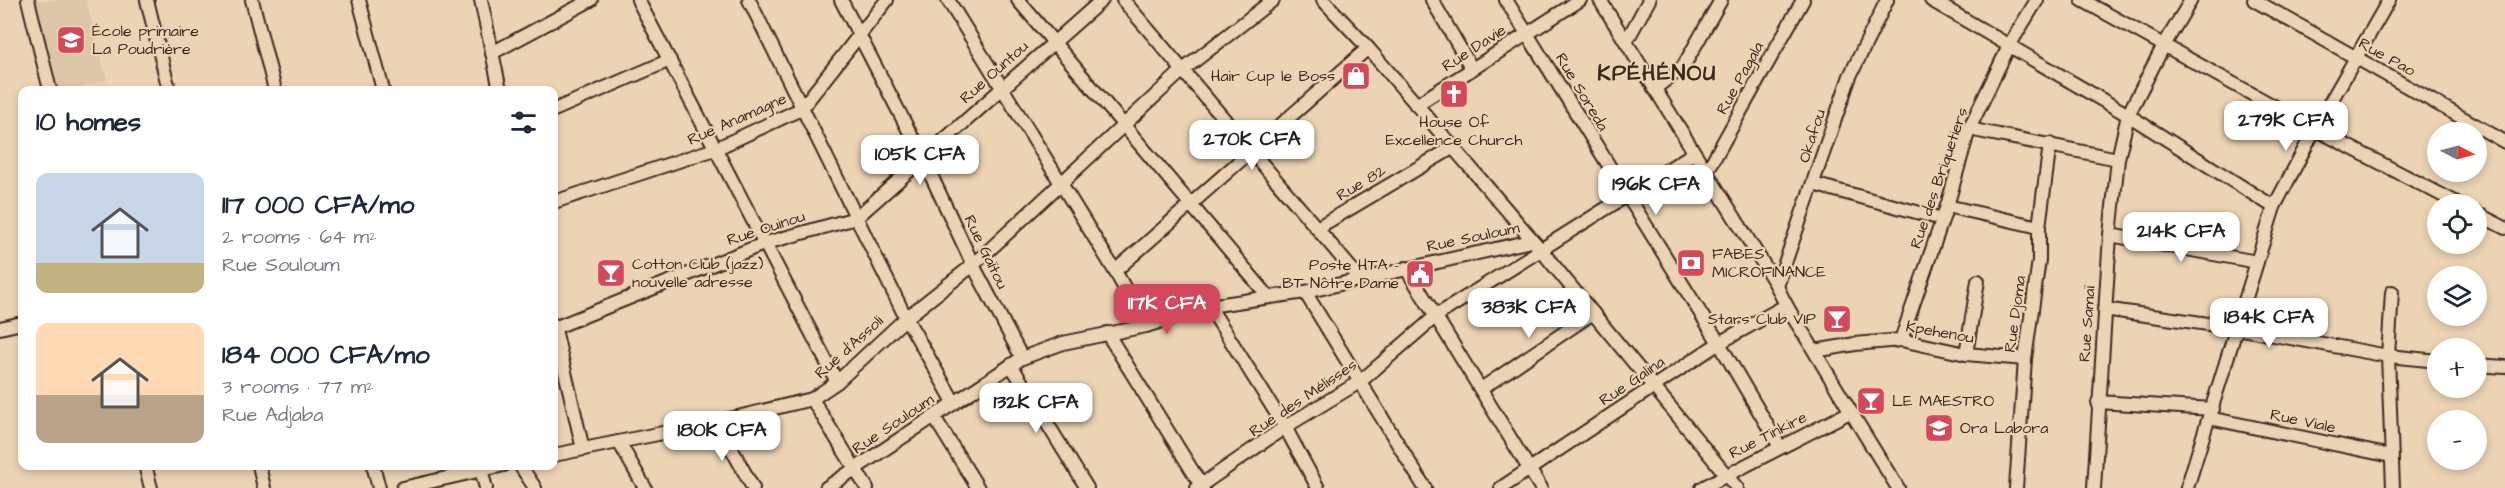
<!DOCTYPE html>
<html lang="en">
<head>
<meta charset="utf-8">
<style>
	body { margin:0; font-family:"Architects Daughter",sans-serif; background:#f6f6f7; color:#1f2937; height:100vh; display:flex; flex-direction:column; font-size:22px; white-space:nowrap }
	* { box-sizing:border-box; margin:0 }
	p { font-size:20px; color:#747a83 }
	.icon { flex:none; width:33px; height:33px; fill:none; stroke:currentColor; stroke-width:2; stroke-linecap:round; stroke-linejoin:round }
	.map { position:relative; flex:1; overflow:hidden }
	.sheet { position:absolute; left:18px; top:86px; width:540px; height:384px; display:flex; flex-direction:column; background:#fff; border-radius:12px; box-shadow:0 3px 9px #0003 }
	.sheet>* { flex:none }
	.needle { width:39px; rotate:96deg }
	.fabs { position:absolute; left:2427px; top:122px; display:grid; gap:12px }
	.fabs a { display:grid; place-items:center; width:60px; height:60px; border-radius:50%; background:#fff; box-shadow:0 3px 9px #0003; font-size:30px }
	.price { position:absolute; translate:-50% -51px; padding:0 14px; border-radius:12px; background:#fff; color:#222; font-size:20px; line-height:39px; filter:drop-shadow(0 2px 3px #0008) }
	.price::after { content:''; position:absolute; left:50%; top:36px; width:18px; height:14px; margin-left:-9px; background:inherit; clip-path:polygon(0 0,100% 0,50% 100%) }
	.price.current { background:#d1495b; color:#fff }
	ul { padding:0; list-style:none }
	li { display:flex; align-items:center; gap:18px; height:150px; padding:0 18px }
	li span { display:grid; place-items:center; flex:none; width:168px; height:120px; border-radius:12px; color:#555 }
	li>.icon { margin-inline-start:auto }
	span .icon { width:72px; height:72px; fill:#fffc; stroke-width:1 }
	li b { font-size:26px }
	h2 { display:flex; justify-content:space-between; align-items:center; height:72px; padding:0 18px; font-size:26px }
	.map>svg:first-child { display:block }
	.built { fill:#ddc5a7 }
	.lines { fill:none; stroke-linecap:round; stroke-linejoin:round }
	.minor-casing { stroke:#3b2a1e; stroke-width:16 }
	.minor { stroke:#ecd3b4; stroke-width:12 }
	.labels { text-anchor:middle; dominant-baseline:central; stroke-width:4.5; stroke-linejoin:round; paint-order:stroke }
	.poi-label { font-size:16px; fill:#3b2a1e; stroke:#ecd3b4; text-anchor:start }
	.street-label { font-size:16px; fill:#3b2a1e; stroke:#ecd3b4 }
	.district-label { font-size:22px; font-weight:bold; letter-spacing:1.5px; fill:#3b2a1e; stroke:#ecd3b4 }
</style>
</head>
<body>
<div class="map">
<svg width="2505" height="488" viewBox="0 0 2505 488">
	<rect width="100%" height="100%" fill="#ecd3b4"/>
	<filter id="ink" filterUnits="userSpaceOnUse"><feTurbulence type="fractalNoise" baseFrequency=".0167" numOctaves="2"/><feDisplacementMap in="SourceGraphic" scale="12" xChannelSelector="R" yChannelSelector="G"/><feConvolveMatrix kernelMatrix="1 2 1 2 8 2 1 2 1" color-interpolation-filters="sRGB"/></filter>
	<g filter="url(#ink)">
		<polygon class="built" points="35,0 86,0 107,80 70,90 59,90"/>
		<g class="lines">
			<g class="minor-casing">
				<g id="minor">
					<polyline points="28,0 50,90"/>
					<polyline points="147,0 169,90"/>
					<polyline points="252,0 275,90"/>
					<polyline points="359,0 383,90"/>
					<polyline points="481,0 500,90"/>
					<polyline points="638,0 837,382"/>
					<polyline points="749,0 906,318 954,402"/>
					<polyline points="841,0 923,158 973,265 1022,358"/>
					<polyline points="948,0 1115,271 1146,326"/>
					<polyline points="1018,0 1268,296"/>
					<polyline points="1123,0 1360,279"/>
					<polyline points="1323,0 1368,48 1541,250 1737,488"/>
					<polyline points="1432,0 1472,69"/>
					<polyline points="1506,0 1719,343 1780,447"/>
					<path d="M1600,0L1777,286C1787,311 1803,331 1816,354C1843,399 1870,444 1898,488"/>
					<polyline points="1931,0 2128,115 2274,207"/>
					<polyline points="2082,0 2315,129 2459,204"/>
					<polyline points="2254,0 2505,142"/>
					<polyline points="1626,42 1649,0"/>
					<polyline points="492,53 591,0"/>
					<polyline points="1654,89 1683,67 1721,0"/>
					<polyline points="1416,105 1580,0"/>
					<polyline points="554,110 670,60"/>
					<polyline points="1969,129 2118,159"/>
					<polyline points="1706,173 1803,0"/>
					<polyline points="1813,184 1942,219"/>
					<polyline points="554,202 715,149 801,109 887,0"/>
					<polyline points="1947,206 2039,227"/>
					<polyline points="2476,213 2505,228"/>
					<polyline points="1317,228 1452,148"/>
					<polyline points="2110,235 2257,262"/>
					<polyline points="1406,268 1541,488"/>
					<polyline points="1115,271 1368,48"/>
					<polyline points="1777,286 1850,76 1887,0"/>
					<polyline points="1305,292 1425,488"/>
					<polyline points="2392,292 2388,356 2393,488"/>
					<polyline points="1209,306 1285,427 1318,488"/>
					<polyline points="2104,309 2236,328 2388,356 2438,361"/>
					<polyline points="554,325 583,449"/>
					<polyline points="0,328 22,323"/>
					<polyline points="554,328 766,243 856,218 1102,0"/>
					<polyline points="1107,333 1203,488"/>
					<polyline points="1901,340 1947,206 1969,129 2010,44 2037,0"/>
					<polyline points="1815,351 1855,344 1901,340 1966,354 2025,359"/>
					<polyline points="1966,354 1978,281"/>
					<polyline points="1011,365 1087,488"/>
					<polyline points="2476,365 2505,367"/>
					<polyline points="1481,389 1593,313"/>
					<polyline points="812,399 867,488"/>
					<polyline points="2098,402 2213,409"/>
					<polyline points="934,417 978,488"/>
					<polyline points="2209,418 2391,456"/>
					<polyline points="717,422 753,488"/>
					<polyline points="619,442 645,488"/>
					<polyline points="554,455 717,422 812,399 837,382 906,318 973,265 1183,70 1273,0"/>
					<polyline points="145,465 151,488"/>
					<polyline points="259,465 264,488"/>
					<polyline points="373,465 379,488"/>
					<polyline points="520,465 535,488"/>
					<polyline points="480,466 486,488"/>
					<polyline points="403,488 504,465"/>
					<polyline points="826,488 1022,358 1063,343 1146,326 1209,306 1305,292 1531,241"/>
					<polyline points="1197,488 1285,427 1361,381 1436,316 1694,153"/>
					<polyline points="1501,488 1719,343 1785,306"/>
					<polyline points="1702,488 1850,412"/>
					<polyline points="2016,488 2025,359 2039,260 2039,227 2050,144"/>
					<polyline points="2094,488 2110,235 2118,159 2128,115 2163,47 2191,0"/>
					<polyline points="2187,488 2274,207 2315,129 2389,0"/>
				</g>
			</g>
			<use href="#minor" class="minor"/>
		</g>
	</g>
	<defs>
		<g id="school-square" transform="scale(1.5)"><rect x="-9" y="-9" width="18" height="18" rx="4" fill="#d1495b" stroke="#ecd3b4"/><path d="M0-5L7-2L0 1L-7-2ZM-4 1L0 2.5L4 1V4Q0 6-4 4Z" fill="#fff"/></g>
		<g id="shop-square" transform="scale(1.5)"><rect x="-9" y="-9" width="18" height="18" rx="4" fill="#d1495b" stroke="#ecd3b4"/><path d="M-5-2.5h2.3a2.7 3.5 0 0 1 5.4 0H5L5.5 6h-11ZM-1.5-2.5h3a1.5 2.3 0 0 0-3 0Z" fill="#fff"/></g>
		<g id="church-square" transform="scale(1.5)"><rect x="-9" y="-9" width="18" height="18" rx="4" fill="#d1495b" stroke="#ecd3b4"/><path d="M-1.2-6h2.4v3.5h3.3v2.4h-3.3V6h-2.4V-.1h-3.3v-2.4h3.3Z" fill="#fff"/></g>
		<g id="bank-square" transform="scale(1.5)"><rect x="-9" y="-9" width="18" height="18" rx="4" fill="#d1495b" stroke="#ecd3b4"/><path d="M-6-4H6V4H-6ZM0-2.3a2.3 2.3 0 1 0 0 4.6a2.3 2.3 0 1 0 0-4.6Z" fill="#fff"/></g>
		<g id="bar-square" transform="scale(1.5)"><rect x="-9" y="-9" width="18" height="18" rx="4" fill="#d1495b" stroke="#ecd3b4"/><path d="M-6-5H6L.8 .8V4.5H3.5V6h-7V4.5H-.8V.8Z" fill="#fff"/></g>
		<g id="civic-square" transform="scale(1.5)"><rect x="-9" y="-9" width="18" height="18" rx="4" fill="#d1495b" stroke="#ecd3b4"/><path d="M-.6-6.5H3V-4.5H.6V-3L4-1V1h2V6H-6V1h2V-1L-.6-3ZM-1.2 2.5V6h2.4V2.5Z" fill="#fff"/></g>
	</defs>
	<g fill-rule="evenodd">
		<use href="#school-square" x="71" y="40"/>
		<use href="#shop-square" x="1356" y="76"/>
		<use href="#church-square" x="1454" y="94"/>
		<use href="#bank-square" x="1691" y="263"/>
		<use href="#bar-square" x="611" y="273"/>
		<use href="#civic-square" x="1420" y="274"/>
		<use href="#bar-square" x="1837" y="319"/>
		<use href="#bar-square" x="1871" y="401"/>
		<use href="#school-square" x="1939" y="428"/>
	</g>
	<g class="labels">
		<g class="poi-label">
			<text x="92" y="31">École primaire<tspan x="92" dy="18">La Poudrière</tspan></text>
			<text x="1335" y="76" text-anchor="end">Hair Cup le Boss</text>
			<text x="1454" y="122" text-anchor="middle">House Of<tspan x="1454" dy="18">Excellence Church</tspan></text>
			<text x="1712" y="254">FABES<tspan x="1712" dy="18">MICROFINANCE</tspan></text>
			<text x="632" y="264">Cotton Club (jazz)<tspan x="632" dy="18">nouvelle adresse</tspan></text>
			<text x="1399" y="265" text-anchor="end">Poste HTA -<tspan x="1399" dy="18">BT Nôtre Dame</tspan></text>
			<text x="1816" y="319" text-anchor="end">Stars Club VIP</text>
			<text x="1892" y="401">LE MAESTRO</text>
			<text x="1960" y="428">Ora Labora</text>
		</g>
		<g class="street-label">
			<text transform="translate(1474 48) rotate(-33)">Rue Davie</text>
			<text transform="translate(2387 57) rotate(29)">Rue Pao</text>
			<text transform="translate(994 72) rotate(-42)">Rue Ountou</text>
			<text transform="translate(1740 78) rotate(-61)">Rue Pagala</text>
			<text transform="translate(1582 92) rotate(59)">Rue Soreda</text>
			<text transform="translate(737 119) rotate(-24)">Rue Anamagne</text>
			<text transform="translate(1812 136) rotate(-72)">Okafou</text>
			<text transform="translate(1939 178) rotate(-71)">Rue des Briquetiers</text>
			<text transform="translate(1361 183) rotate(-31)">Rue 82</text>
			<text transform="translate(766 228) rotate(-18)">Rue Ouinou</text>
			<text transform="translate(1473 237) rotate(-12)">Rue Souloum</text>
			<text transform="translate(986 252) rotate(64)">Rue GaÏtou</text>
			<text transform="translate(2015 314) rotate(-82)">Rue Djoma</text>
			<text transform="translate(2087 324) rotate(-86)">Rue Samaï</text>
			<text transform="translate(1940 332) rotate(10)">Kpehenou</text>
			<text transform="translate(849 347) rotate(-42)">Rue d'Assoli</text>
			<text transform="translate(1632 381) rotate(-34)">Rue Galina</text>
			<text transform="translate(1303 398) rotate(-34)">Rue des Mélisses</text>
			<text transform="translate(2303 421) rotate(12)">Rue Viale</text>
			<text transform="translate(893 424) rotate(-34)">Rue Souloum</text>
			<text transform="translate(1768 435) rotate(-27)">Rue Tinkire</text>
		</g>
		<g class="district-label">
			<text x="1657" y="73">KPÉHÉNOU</text>
		</g>
	</g>
</svg>
<div class="fabs">
<a><svg class="needle" viewBox="-14 -14 28 28"><path d="M0-13l5 13h-10z" fill="#e53935"/><path d="M0 13l5-13h-10z" fill="#747a83"/></svg></a>
<a><svg class="icon" aria-label="locate" viewBox="0 0 24 24"><circle cx="12" cy="12" r="6"/><path d="M12 2v4M12 18v4M2 12h4M18 12h4"/></svg></a>
<a><svg class="icon" aria-label="layers" viewBox="0 0 24 24"><path d="M12 4l9 5-9 5-9-5zM3 14l9 5 9-5"/></svg></a>
<a>+</a>
<a>−</a>
</div>
<b class="price" style="left:2286px;top:152px">279K CFA</b>
<b class="price" style="left:1252px;top:171px">270K CFA</b>
<b class="price" style="left:920px;top:186px">105K CFA</b>
<b class="price" style="left:1656px;top:216px">196K CFA</b>
<b class="price" style="left:2181px;top:263px">214K CFA</b>
<b class="price current" style="left:1167px;top:335px">117K CFA</b>
<b class="price" style="left:1529px;top:339px">383K CFA</b>
<b class="price" style="left:2269px;top:349px">184K CFA</b>
<b class="price" style="left:1036px;top:434px">132K CFA</b>
<b class="price" style="left:722px;top:462px">180K CFA</b>
<section class="sheet">
<h2>10 homes<svg class="icon" aria-label="filters" viewBox="0 0 24 24"><path d="M4 7h16M4 17h16"/><circle cx="9" cy="7" r="2"/><circle cx="15" cy="17" r="2"/></svg></h2>
<ul>
<li><span style="background:linear-gradient(#c9d6e8 75%,#c2b280 0)"><svg class="icon" aria-label="home" viewBox="0 0 24 24"><path d="M3 11l9-7 9 7M6 9v11h12V9"/></svg></span><div><b>117 000 CFA/mo</b><p>2 rooms · 64 m²</p><p>Rue Souloum</p></div></li>
<li><span style="background:linear-gradient(#ffd9b3 60%,#b9a48a 0)"><svg class="icon" aria-label="home" viewBox="0 0 24 24"><path d="M3 11l9-7 9 7M6 9v11h12V9"/></svg></span><div><b>184 000 CFA/mo</b><p>3 rooms · 77 m²</p><p>Rue Adjaba</p></div></li>
</ul>
</section>
</div>
</body>
</html>
